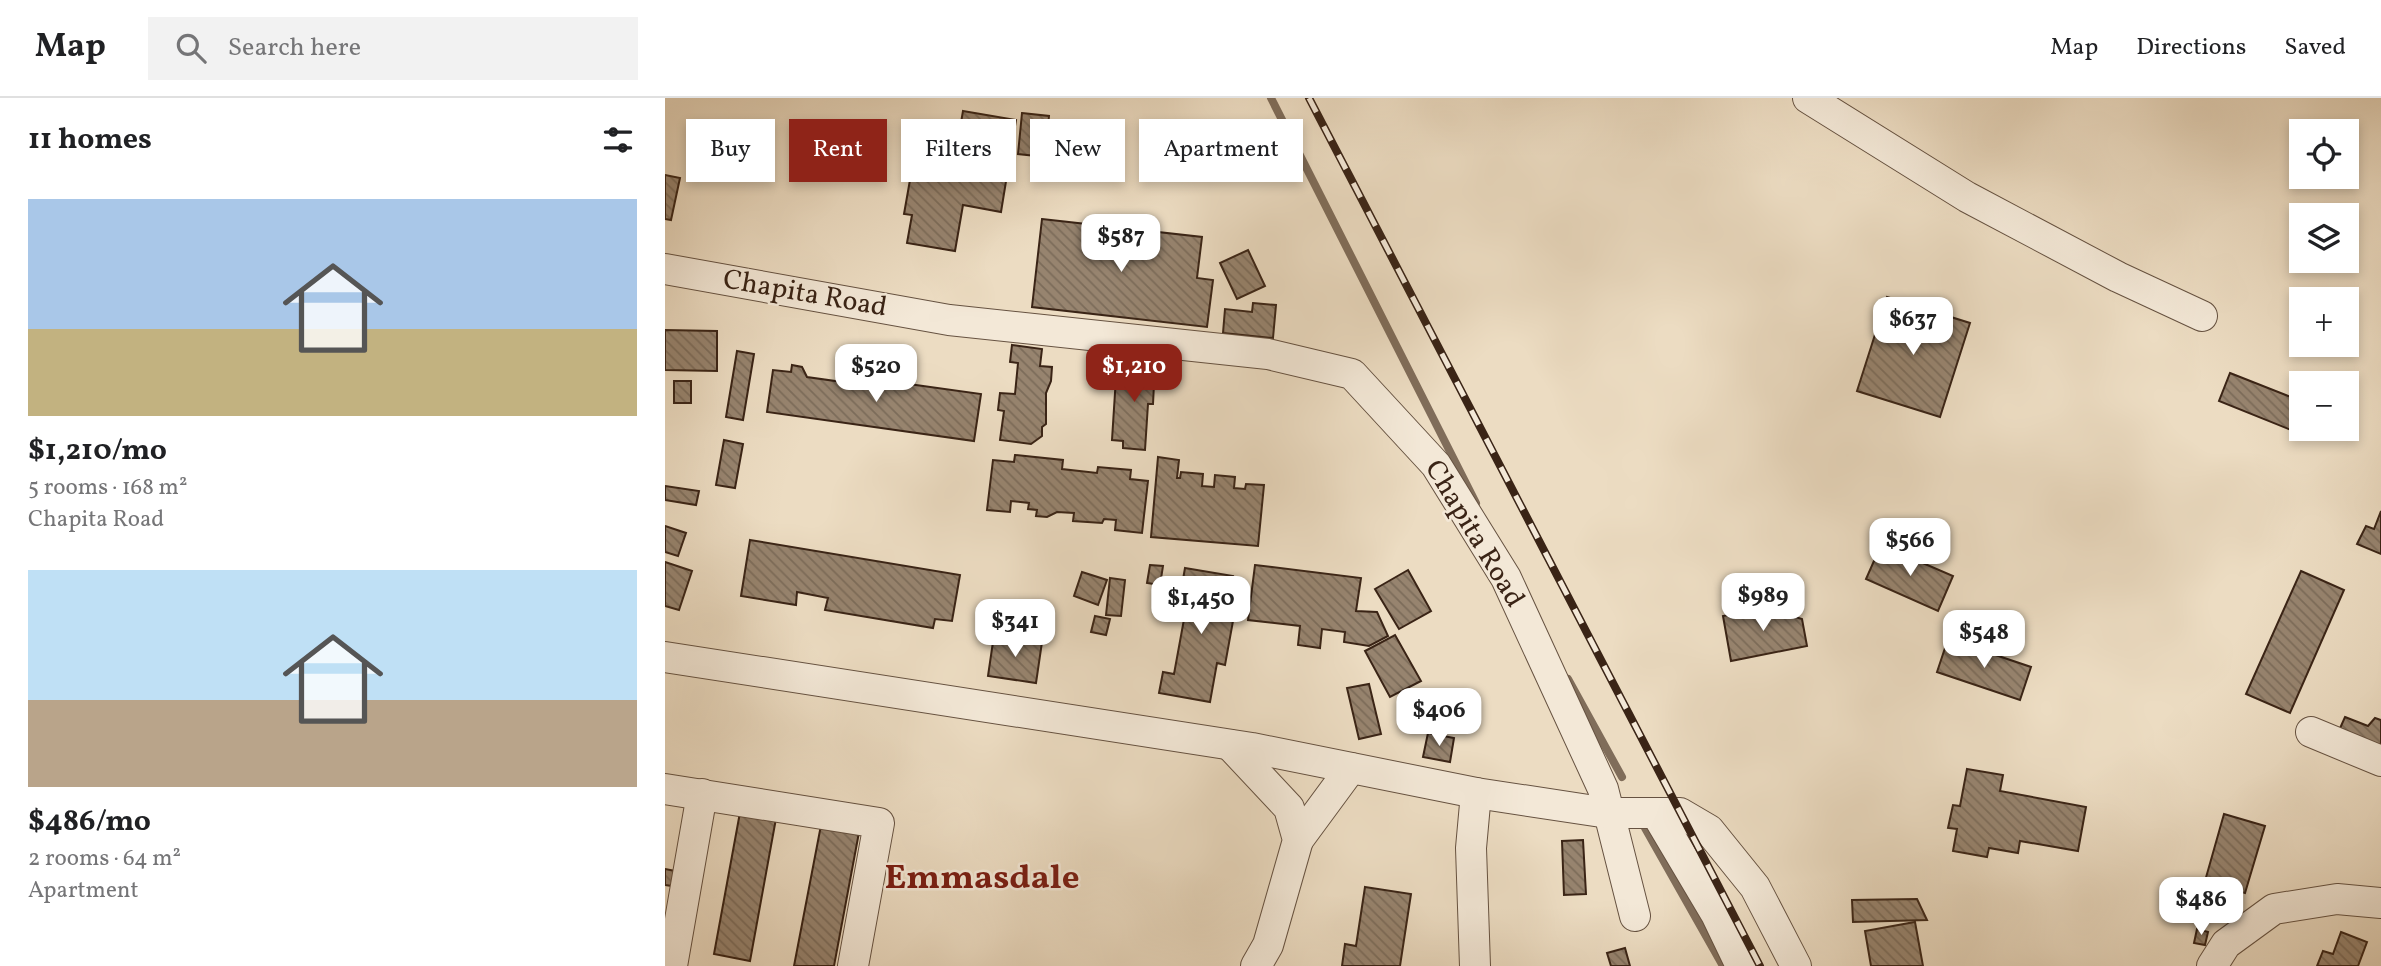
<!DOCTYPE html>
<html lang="en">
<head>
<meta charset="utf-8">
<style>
	body { margin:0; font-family:Vollkorn,serif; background:#f2f2f2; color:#202124; height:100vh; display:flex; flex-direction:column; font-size:26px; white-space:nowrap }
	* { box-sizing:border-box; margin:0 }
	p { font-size:23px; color:#757577 }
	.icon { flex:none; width:38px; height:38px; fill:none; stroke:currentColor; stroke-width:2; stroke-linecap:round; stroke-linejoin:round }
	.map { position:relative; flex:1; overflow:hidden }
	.details { display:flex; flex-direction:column; background:#fff; width:665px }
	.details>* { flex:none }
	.top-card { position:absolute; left:21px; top:21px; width:665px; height:63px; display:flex; gap:14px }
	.fabs { position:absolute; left:1624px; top:21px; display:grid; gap:14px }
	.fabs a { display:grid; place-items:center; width:70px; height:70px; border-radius:0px; background:#fff; box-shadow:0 4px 10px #0003; font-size:35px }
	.price { position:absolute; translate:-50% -60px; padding:0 16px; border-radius:14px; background:#fff; color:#222; font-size:23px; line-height:46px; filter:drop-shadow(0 2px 4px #0008) }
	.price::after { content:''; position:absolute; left:50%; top:42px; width:21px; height:16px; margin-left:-10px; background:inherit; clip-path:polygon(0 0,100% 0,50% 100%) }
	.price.active { background:#8f2418; color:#fff }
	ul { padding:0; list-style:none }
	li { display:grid; align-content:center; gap:14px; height:371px; padding:0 28px }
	li span { display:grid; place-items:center; height:217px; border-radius:0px; color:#555 }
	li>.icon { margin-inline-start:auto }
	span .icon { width:126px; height:126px; fill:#fffc; stroke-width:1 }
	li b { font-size:30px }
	h2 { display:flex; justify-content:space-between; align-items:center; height:84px; padding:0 28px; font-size:30px }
	.tag { padding:0 24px; border-radius:0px; background:#fff; box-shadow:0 4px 10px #0003; font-size:24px; line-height:63px }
	.tag.active { background:#8f2418; color:#fff }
	header { display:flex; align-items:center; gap:42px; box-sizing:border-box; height:98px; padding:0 35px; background:#fff; border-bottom:2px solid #e0e0e0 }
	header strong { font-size:33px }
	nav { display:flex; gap:38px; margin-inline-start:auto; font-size:24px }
	.search { width:490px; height:63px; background:#f2f2f2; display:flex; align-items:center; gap:18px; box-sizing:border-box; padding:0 24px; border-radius:0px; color:#757577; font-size:26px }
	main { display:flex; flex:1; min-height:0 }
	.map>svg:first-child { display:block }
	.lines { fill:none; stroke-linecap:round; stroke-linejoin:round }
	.stream { stroke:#806d5a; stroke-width:8 }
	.building { fill:url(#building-back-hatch); stroke:#3a2416; stroke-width:2 }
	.minor-casing { stroke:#665241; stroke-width:32 }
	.minor { stroke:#f3e8d7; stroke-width:30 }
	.rail-casing { stroke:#3a2416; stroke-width:8 }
	.rail { stroke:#f3e8d7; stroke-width:5; stroke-dasharray:16; stroke-linecap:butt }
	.labels { text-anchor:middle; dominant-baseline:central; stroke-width:5; stroke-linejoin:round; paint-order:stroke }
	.street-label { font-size:28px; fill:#3a2416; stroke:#f3e8d7 }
	.district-label { font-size:35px; font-weight:bold; fill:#7a1f14; stroke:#f3e8d7 }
</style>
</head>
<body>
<header>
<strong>Map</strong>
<div class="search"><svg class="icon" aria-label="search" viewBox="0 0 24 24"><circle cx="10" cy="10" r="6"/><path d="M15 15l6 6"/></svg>Search here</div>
<nav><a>Map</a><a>Directions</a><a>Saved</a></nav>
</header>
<main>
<section class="details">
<h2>11 homes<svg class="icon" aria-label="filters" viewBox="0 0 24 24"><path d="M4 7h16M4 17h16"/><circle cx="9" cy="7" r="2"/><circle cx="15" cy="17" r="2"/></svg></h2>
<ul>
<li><span style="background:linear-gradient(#a9c7e8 60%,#c2b280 0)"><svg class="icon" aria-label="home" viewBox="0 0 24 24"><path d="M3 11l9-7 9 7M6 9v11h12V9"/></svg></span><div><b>$1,210/mo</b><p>5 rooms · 168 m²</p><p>Chapita Road</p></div></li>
<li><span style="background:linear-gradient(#bfe0f5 60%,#b9a48a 0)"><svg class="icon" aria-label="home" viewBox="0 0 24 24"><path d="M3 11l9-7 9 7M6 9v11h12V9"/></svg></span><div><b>$486/mo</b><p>2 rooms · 64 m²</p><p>Apartment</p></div></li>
</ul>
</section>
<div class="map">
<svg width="1716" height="868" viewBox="0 0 1716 868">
	<defs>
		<pattern id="building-back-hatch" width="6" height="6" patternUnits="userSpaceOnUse" patternTransform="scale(1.75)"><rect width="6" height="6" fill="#97846f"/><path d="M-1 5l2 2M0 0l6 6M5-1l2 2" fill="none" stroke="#7c6c5a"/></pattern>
	</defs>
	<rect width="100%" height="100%" fill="#ecdcc2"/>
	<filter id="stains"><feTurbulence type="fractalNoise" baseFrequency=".00286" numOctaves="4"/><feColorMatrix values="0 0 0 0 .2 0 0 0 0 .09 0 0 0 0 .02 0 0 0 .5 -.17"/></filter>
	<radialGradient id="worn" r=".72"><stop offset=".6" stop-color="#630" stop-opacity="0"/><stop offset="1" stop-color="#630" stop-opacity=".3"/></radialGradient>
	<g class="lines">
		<g class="stream">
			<polyline points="606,0 811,405"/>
			<polyline points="903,581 957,679"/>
			<polyline points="980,730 1058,868"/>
		</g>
	</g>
	<g class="building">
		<polygon points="298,13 351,22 336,114 298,107 290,153 242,145 247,117 239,116 248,65 288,71"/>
		<polygon points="357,15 384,18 380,59 353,56"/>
		<polygon points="0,77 15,80 6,122 0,121"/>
		<polygon points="377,121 537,139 532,180 548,182 542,229 367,209"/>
		<polygon points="583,152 600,188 572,201 555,165"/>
		<polygon points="1222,199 1305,225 1275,319 1192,293"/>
		<polygon points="588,205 611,207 608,240 558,235 560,211 587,214"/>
		<polygon points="0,232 52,233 52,273 0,272"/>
		<polygon points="347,247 377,251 375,268 387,269 386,283 381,295 381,326 377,329 377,338 366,346 335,342 339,313 333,312 335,295 350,296 353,265 345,264"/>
		<polygon points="72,253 89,256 78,322 61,319"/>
		<polygon points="461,265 495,267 494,279 489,286 488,306 483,306 480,352 458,350 458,343 447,342 451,279 460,280"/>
		<polygon points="127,267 137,269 142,279 192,286 193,279 316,296 309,343 102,314 108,272 126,274"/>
		<polygon points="1565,275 1636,303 1636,331 1644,331 1641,338 1554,303"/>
		<rect x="9" y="283" width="17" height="22"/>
		<polygon points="59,342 78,346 70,390 51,387"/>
		<polygon points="350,357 398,362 397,371 432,375 433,369 466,372 465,381 483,383 477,435 450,432 451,422 439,421 437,425 408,423 409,415 392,414 382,419 371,418 372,412 363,411 364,405 346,403 345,414 322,412 328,362 349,364"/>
		<polygon points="493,359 514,362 512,380 515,380 516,374 538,376 537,388 549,389 550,377 570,379 569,390 580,391 581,386 599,387 593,448 486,439"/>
		<polygon points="0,388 34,393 31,407 0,402"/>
		<polygon points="1716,413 1716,456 1692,446 1701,428 1709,431"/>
		<polygon points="0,428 21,435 13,458 0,454"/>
		<polygon points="85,442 295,477 287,523 270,521 268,530 160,512 163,500 132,494 131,507 76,498"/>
		<polygon points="1216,447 1288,478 1273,513 1201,481"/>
		<polygon points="0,464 27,473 14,512 0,508"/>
		<polygon points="485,467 498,468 495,487 482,485"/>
		<polygon points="590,467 696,480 691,513 712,514 723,538 704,548 679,544 680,534 657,531 655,550 633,547 635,528 583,522"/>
		<polygon points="520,470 568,478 560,521 568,523 560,567 552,565 545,604 494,595 498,574 509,576 524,494 516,493"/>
		<polygon points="743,472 766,513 734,531 710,491"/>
		<polygon points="1636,473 1679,492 1625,615 1581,596"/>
		<polygon points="417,474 442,482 433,507 409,498"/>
		<polygon points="445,480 460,482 456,518 441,517"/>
		<polygon points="1101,510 1137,521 1142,548 1066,563 1058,518"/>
		<polygon points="430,518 445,521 441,537 426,534"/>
		<polygon points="329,537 377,544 371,585 323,578"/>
		<polygon points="730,537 756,583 725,599 700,553"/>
		<polygon points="1283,541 1366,569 1355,602 1272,574"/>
		<polygon points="704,586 716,636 694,641 682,590"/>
		<polygon points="1680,619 1703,628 1710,620 1716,622 1716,655 1672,637"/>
		<polygon points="763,635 789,640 785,664 758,659"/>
		<polygon points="1302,671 1338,677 1335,693 1421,709 1413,753 1355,743 1353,755 1324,750 1322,759 1288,753 1292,731 1283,730 1288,707 1295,708"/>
		<polygon points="76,709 112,715 85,863 49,856"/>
		<polygon points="1559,716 1600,728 1580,795 1540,783"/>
		<polygon points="157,722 195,729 169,868 129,868"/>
		<polygon points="918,742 921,796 899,797 897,743"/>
		<polygon points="0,771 16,774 14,789 0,787"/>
		<polygon points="700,789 746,796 735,868 677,868 680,846 691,848"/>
		<polygon points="1252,801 1262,822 1188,824 1187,802"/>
		<polygon points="1250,824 1258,868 1206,868 1200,833"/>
		<polygon points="1532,831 1543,834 1540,847 1529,845"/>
		<polygon points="1676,834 1702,844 1693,868 1652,868 1658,853 1668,856"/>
		<polygon points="960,850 965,868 946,868 942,855"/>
	</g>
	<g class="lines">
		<g class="minor-casing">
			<g id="minor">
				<polyline points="1143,0 1302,99 1453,179 1537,218"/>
				<polyline points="0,171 284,222 603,256 687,276 771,367 841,480 938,691 970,818"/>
				<polyline points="0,559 587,650 811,695 943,715 1015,715 1044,732 1090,789 1131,868"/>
				<polyline points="1646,634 1716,663"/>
				<polyline points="565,647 624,710 633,742 603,847 591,868"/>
				<polyline points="0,691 214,725 188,868"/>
				<polyline points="991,715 1051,816 1076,868"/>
				<polyline points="633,742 686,670"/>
				<polyline points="7,868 37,696"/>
				<polyline points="810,868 806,750 811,695"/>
				<polyline points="1547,868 1561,846 1609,811 1672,801 1716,805"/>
			</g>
		</g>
		<use href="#minor" class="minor"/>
		<g class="rail-casing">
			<polyline id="rail" points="644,0 1095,868"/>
		</g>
		<use href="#rail" class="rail"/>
	</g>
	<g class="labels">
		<g class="street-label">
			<text transform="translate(140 196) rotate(10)">Chapita Road</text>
			<text transform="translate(809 436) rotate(59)">Chapita Road</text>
		</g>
		<g class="district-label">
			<text x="317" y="781">Emmasdale</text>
		</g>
	</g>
	<rect width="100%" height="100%" filter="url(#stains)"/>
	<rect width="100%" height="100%" fill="url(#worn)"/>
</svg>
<div class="fabs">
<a><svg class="icon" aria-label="locate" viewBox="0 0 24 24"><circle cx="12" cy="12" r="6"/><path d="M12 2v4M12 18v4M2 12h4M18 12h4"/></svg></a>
<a><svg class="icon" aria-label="layers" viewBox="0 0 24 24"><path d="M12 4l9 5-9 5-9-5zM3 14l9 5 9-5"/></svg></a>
<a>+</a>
<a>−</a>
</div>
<b class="price" style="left:456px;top:176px">$587</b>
<b class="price" style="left:1248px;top:259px">$637</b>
<b class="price" style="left:211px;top:306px">$520</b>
<b class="price active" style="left:469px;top:306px">$1,210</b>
<b class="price" style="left:1245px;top:480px">$566</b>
<b class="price" style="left:1098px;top:535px">$989</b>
<b class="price" style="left:536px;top:538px">$1,450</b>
<b class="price" style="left:350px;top:561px">$341</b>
<b class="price" style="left:1319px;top:572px">$548</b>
<b class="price" style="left:774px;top:650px">$406</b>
<b class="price" style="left:1536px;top:839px">$486</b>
<div class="top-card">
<a class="tag">Buy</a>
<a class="tag active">Rent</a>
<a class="tag">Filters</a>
<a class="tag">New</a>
<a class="tag">Apartment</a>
</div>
</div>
</main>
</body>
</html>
